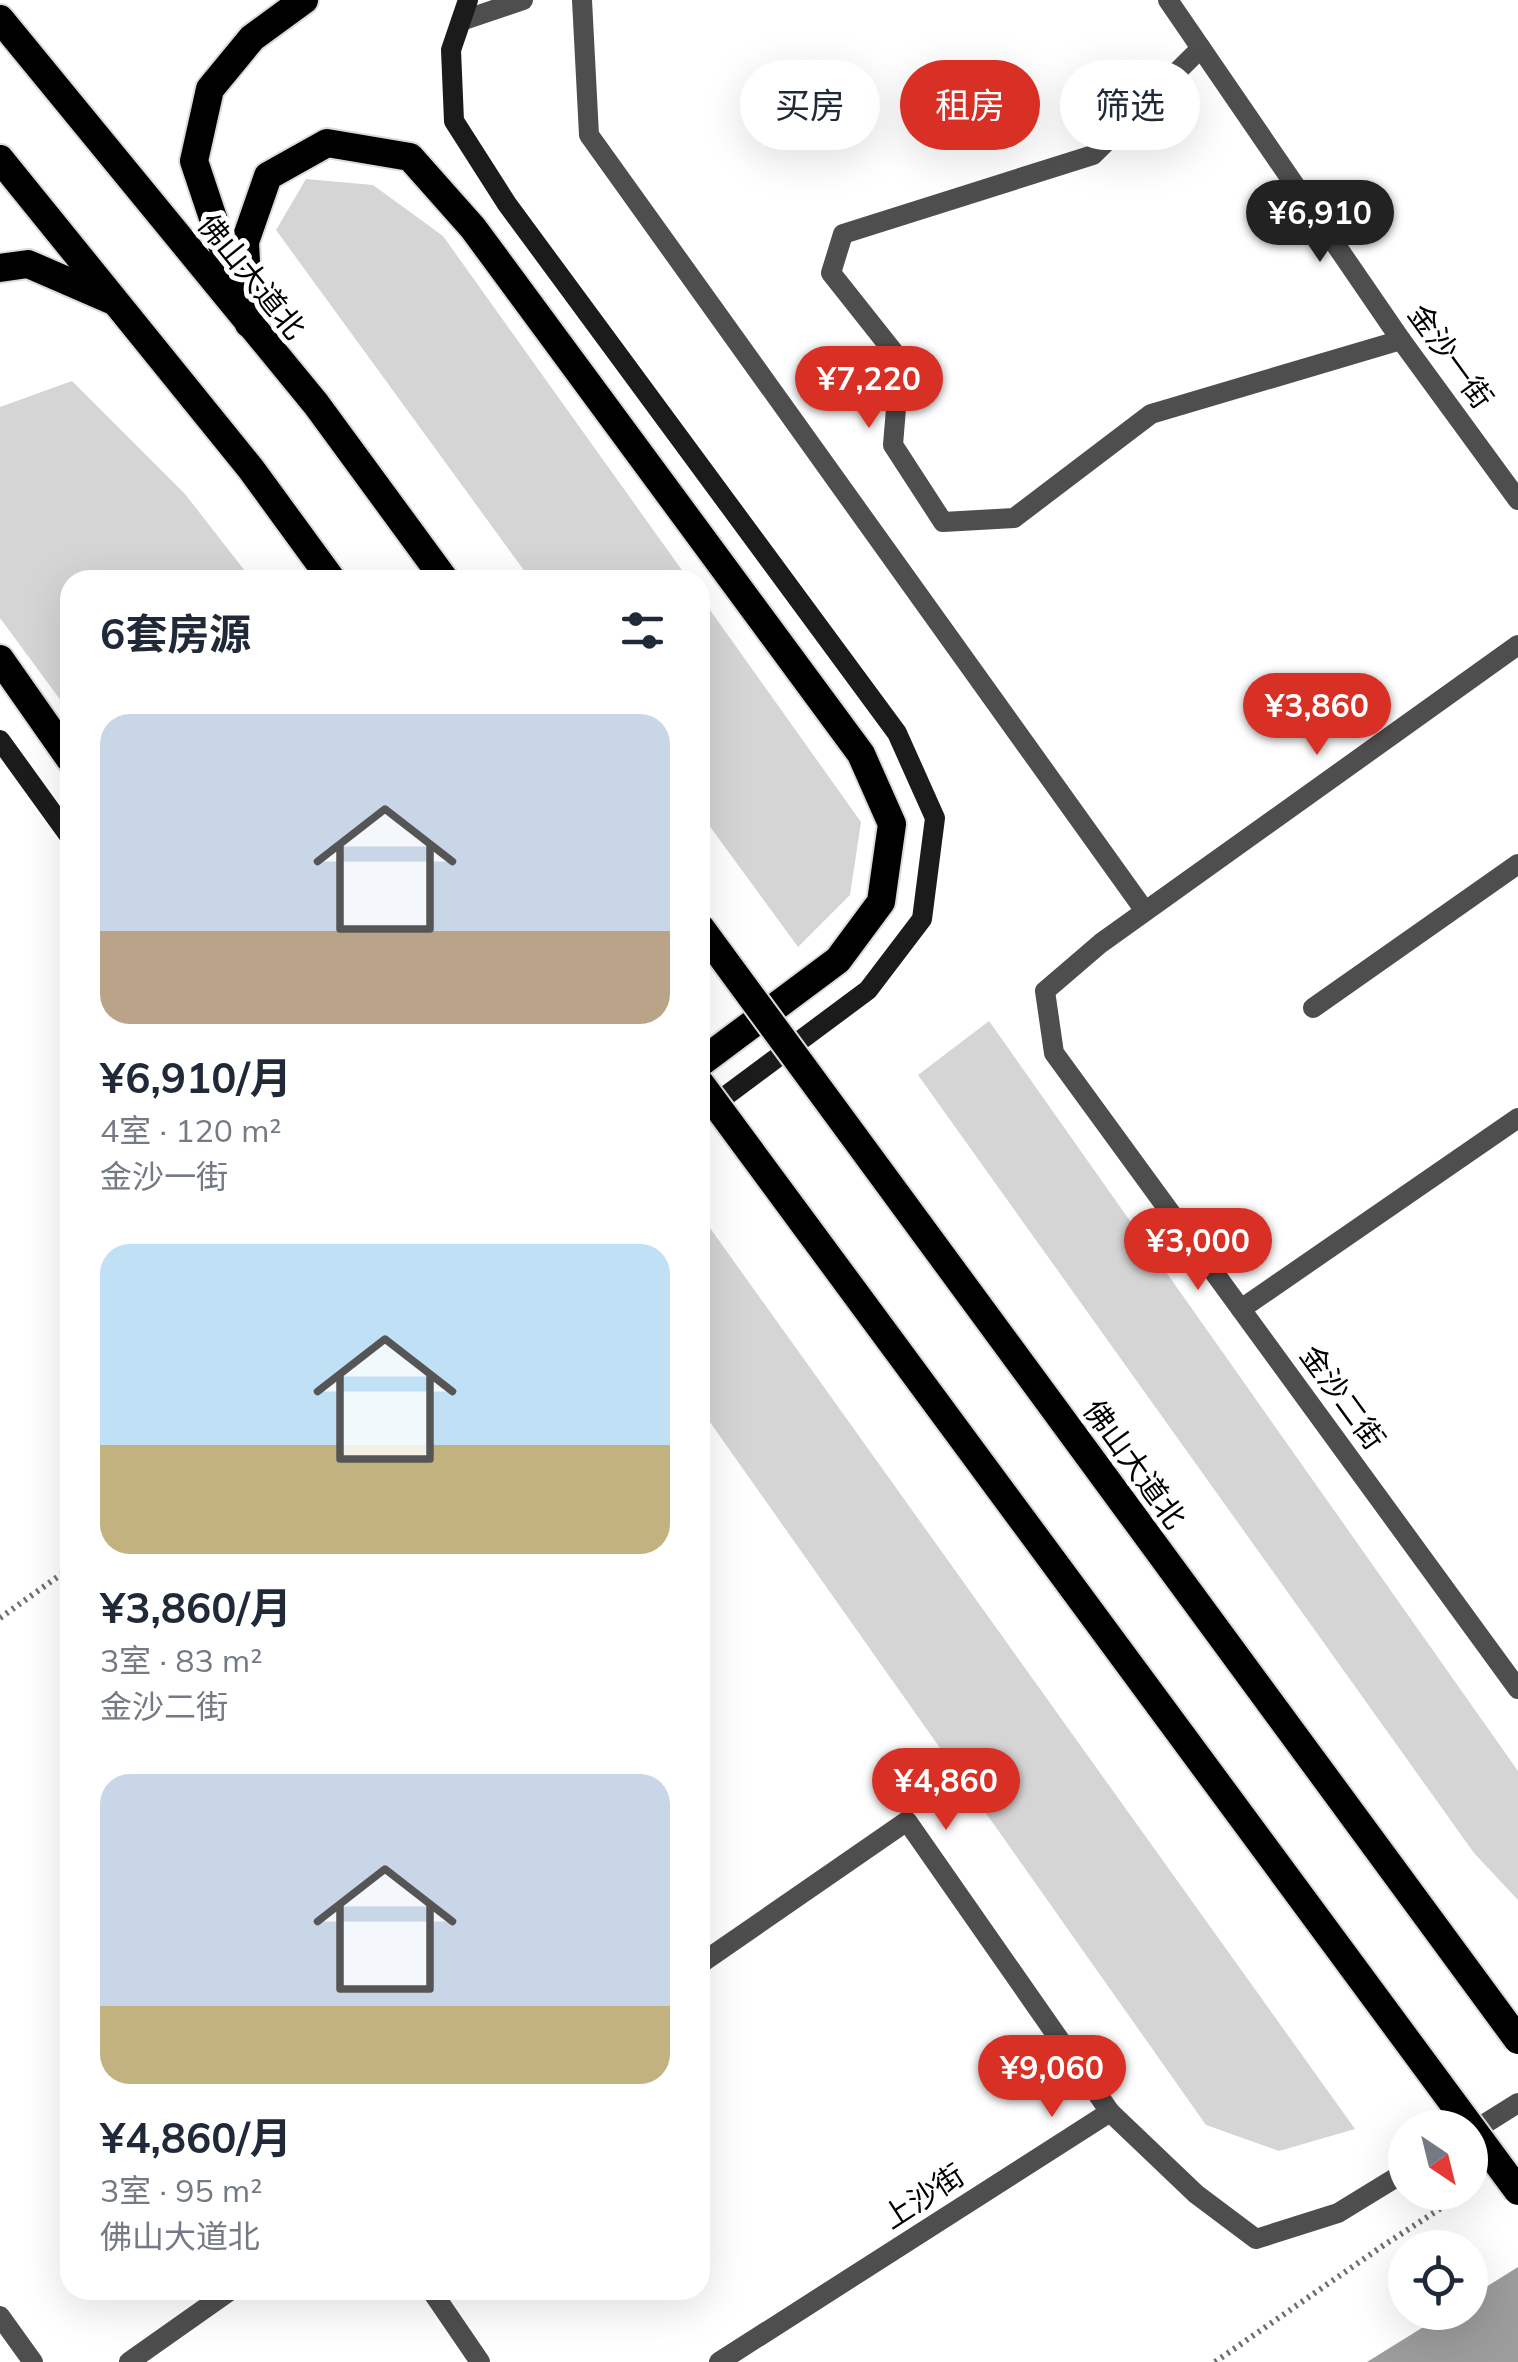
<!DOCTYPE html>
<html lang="zh">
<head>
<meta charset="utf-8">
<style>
	body { margin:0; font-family:Mulish,"Noto Sans SC",sans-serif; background:#f2f2f3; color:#1f2937; height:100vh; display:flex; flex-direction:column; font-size:38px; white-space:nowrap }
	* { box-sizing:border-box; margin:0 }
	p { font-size:32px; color:#747a83 }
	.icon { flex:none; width:55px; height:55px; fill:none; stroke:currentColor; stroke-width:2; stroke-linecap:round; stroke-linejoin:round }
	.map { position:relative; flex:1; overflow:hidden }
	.side { position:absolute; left:60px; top:570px; width:650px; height:1730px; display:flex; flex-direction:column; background:#fff; border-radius:30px; box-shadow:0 10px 40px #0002 }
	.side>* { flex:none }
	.top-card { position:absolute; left:740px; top:60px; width:628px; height:90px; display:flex; gap:20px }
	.needle { width:65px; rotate:145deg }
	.controls { position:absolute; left:1388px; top:2110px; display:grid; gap:20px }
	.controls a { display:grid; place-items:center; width:100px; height:100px; border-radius:50%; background:#fff; box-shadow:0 10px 40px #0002; font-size:50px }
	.price { position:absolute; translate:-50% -85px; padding:0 22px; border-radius:35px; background:#d93025; color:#fff; font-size:32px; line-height:65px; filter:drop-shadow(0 2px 5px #0008) }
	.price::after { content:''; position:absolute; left:50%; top:60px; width:30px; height:22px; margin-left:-15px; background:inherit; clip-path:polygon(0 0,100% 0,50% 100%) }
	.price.active { background:#222; color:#fff }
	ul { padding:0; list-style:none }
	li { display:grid; align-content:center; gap:20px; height:530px; padding:0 40px }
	li span { display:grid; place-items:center; height:310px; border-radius:30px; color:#555 }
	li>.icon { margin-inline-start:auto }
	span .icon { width:180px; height:180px; fill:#fffc; stroke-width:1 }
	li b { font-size:42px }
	h2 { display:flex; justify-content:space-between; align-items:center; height:120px; padding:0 40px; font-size:42px }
	.pill { padding:0 35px; border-radius:45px; background:#fff; box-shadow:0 10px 40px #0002; font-size:35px; line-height:90px }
	.pill.active { background:#d93025; color:#fff }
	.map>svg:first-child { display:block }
	.green { fill:#d5d5d5 }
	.water { fill:#9c9c9c }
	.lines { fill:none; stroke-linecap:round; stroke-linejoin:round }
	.trunk-casing { stroke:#dbdbdb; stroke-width:32 }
	.path { stroke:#707070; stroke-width:6; stroke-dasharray:2.5 5; stroke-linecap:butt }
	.minor { stroke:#4e4e4e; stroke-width:20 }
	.tertiary { stroke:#4e4e4e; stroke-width:20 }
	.secondary { stroke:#1b1b1b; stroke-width:20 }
	.trunk { stroke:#000; stroke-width:28 }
	.trunk-bridge-casing { stroke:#dbdbdb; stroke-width:32; stroke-linecap:butt }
	.trunk-bridge { stroke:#000; stroke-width:28 }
	.labels { text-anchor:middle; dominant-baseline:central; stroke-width:10; stroke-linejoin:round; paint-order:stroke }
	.street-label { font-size:30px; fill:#000; stroke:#fff }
</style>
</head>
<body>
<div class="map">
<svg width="1518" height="2362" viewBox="0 0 1518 2362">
	<rect width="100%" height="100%" fill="#fff"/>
	<g class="green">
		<polygon points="306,179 373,185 443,236 689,580 531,580 276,230"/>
		<polygon points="72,381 185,494 252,580 70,580 70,713 0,618 0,407"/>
		<polygon points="700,596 861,822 850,895 798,947 700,813"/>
		<polygon points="989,1021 1518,1771 1518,1900 1474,1853 918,1075"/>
		<polygon points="700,1214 1355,2129 1279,2151 1206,2125 700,1408"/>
	</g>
	<polygon class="water" points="1518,2267 1518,2362 1367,2362 1446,2313 1470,2312 1470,2297"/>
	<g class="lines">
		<g class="trunk-casing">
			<g id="trunk">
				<polyline points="0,19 316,404 445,580"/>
				<polyline points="0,159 251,469 332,580"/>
				<polyline points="0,268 28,264 111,300"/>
				<polyline points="237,290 194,161 210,89 252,38 304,0"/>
				<polyline points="249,324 245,242 268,176 327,143 410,157 473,228 861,754 892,824 881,902 838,960 700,1063"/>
				<polyline points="0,659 70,759"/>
			</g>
		</g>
		<g class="path">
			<polyline points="0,1618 70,1568"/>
			<polyline points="1215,2362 1384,2245 1466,2192"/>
		</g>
		<g class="minor">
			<polyline points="582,0 589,135 1145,911"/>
			<polyline points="1168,0 1401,340 1518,500"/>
			<polyline points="461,21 523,0"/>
			<polyline points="1201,48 1093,155 843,234 831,273 900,360 893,445 943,522 1014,518 1151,414 1401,340"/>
			<polyline points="1518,645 1101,943 1045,991 1054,1053 1518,1689"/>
			<polyline points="1313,1008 1518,864"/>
			<polyline points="1241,1309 1518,1118"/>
			<polyline points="700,1964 907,1821 1110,2112"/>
			<polyline points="431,2290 480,2362"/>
			<polyline points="129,2362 231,2290"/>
		</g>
		<g class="tertiary">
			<polyline points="1470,2133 1518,2103"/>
			<polyline points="0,2316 33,2362"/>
			<polyline points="719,2362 1110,2112 1196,2194 1256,2239 1338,2213 1405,2172"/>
		</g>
		<g class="secondary">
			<polyline points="468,0 451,50 454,121 507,204 897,733 935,818 922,919 868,990 700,1115"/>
			<polyline points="0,740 70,837"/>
		</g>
		<use href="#trunk" class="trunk"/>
		<g class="trunk-bridge-casing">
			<g id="trunk-bridge">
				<polyline points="700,927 1518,2040"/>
				<polyline points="700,1083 1518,2191"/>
			</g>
		</g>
		<use href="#trunk-bridge" class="trunk-bridge"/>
	</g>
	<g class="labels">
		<g class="street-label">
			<text transform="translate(252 276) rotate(51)">佛山大道北</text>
			<text transform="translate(1451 356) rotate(54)">金沙一街</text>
			<text transform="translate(1343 1397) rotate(54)">金沙二街</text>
			<text transform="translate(1135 1464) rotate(54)">佛山大道北</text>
			<text transform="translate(923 2196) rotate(-33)">上沙街</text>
		</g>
	</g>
</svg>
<div class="controls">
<a><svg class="needle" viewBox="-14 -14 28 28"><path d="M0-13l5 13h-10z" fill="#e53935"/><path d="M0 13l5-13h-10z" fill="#747a83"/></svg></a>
<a><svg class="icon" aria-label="locate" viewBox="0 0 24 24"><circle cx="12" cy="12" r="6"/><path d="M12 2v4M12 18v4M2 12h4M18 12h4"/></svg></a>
</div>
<b class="price active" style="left:1320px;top:265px">¥6,910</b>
<b class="price" style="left:869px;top:431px">¥7,220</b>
<b class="price" style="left:1317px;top:758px">¥3,860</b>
<b class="price" style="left:1198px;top:1293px">¥3,000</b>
<b class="price" style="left:946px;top:1833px">¥4,860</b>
<b class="price" style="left:1052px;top:2120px">¥9,060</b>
<div class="top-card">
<a class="pill">买房</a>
<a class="pill active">租房</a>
<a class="pill">筛选</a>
</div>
<section class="side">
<h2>6套房源<svg class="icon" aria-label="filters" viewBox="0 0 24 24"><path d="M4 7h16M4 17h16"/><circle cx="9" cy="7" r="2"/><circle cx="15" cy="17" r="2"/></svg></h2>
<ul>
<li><span style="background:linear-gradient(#c9d6e8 70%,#b9a48a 0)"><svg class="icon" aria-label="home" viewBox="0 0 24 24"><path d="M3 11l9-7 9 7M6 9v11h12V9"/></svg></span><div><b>¥6,910/月</b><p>4室 · 120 m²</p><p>金沙一街</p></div></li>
<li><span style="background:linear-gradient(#bfe0f5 65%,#c2b280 0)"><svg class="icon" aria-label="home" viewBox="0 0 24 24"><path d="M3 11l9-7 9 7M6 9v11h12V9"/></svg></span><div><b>¥3,860/月</b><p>3室 · 83 m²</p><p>金沙二街</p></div></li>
<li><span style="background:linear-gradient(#c9d6e8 75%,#c2b280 0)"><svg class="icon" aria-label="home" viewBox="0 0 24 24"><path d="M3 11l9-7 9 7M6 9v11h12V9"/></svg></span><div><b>¥4,860/月</b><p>3室 · 95 m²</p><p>佛山大道北</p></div></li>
</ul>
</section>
</div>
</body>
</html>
